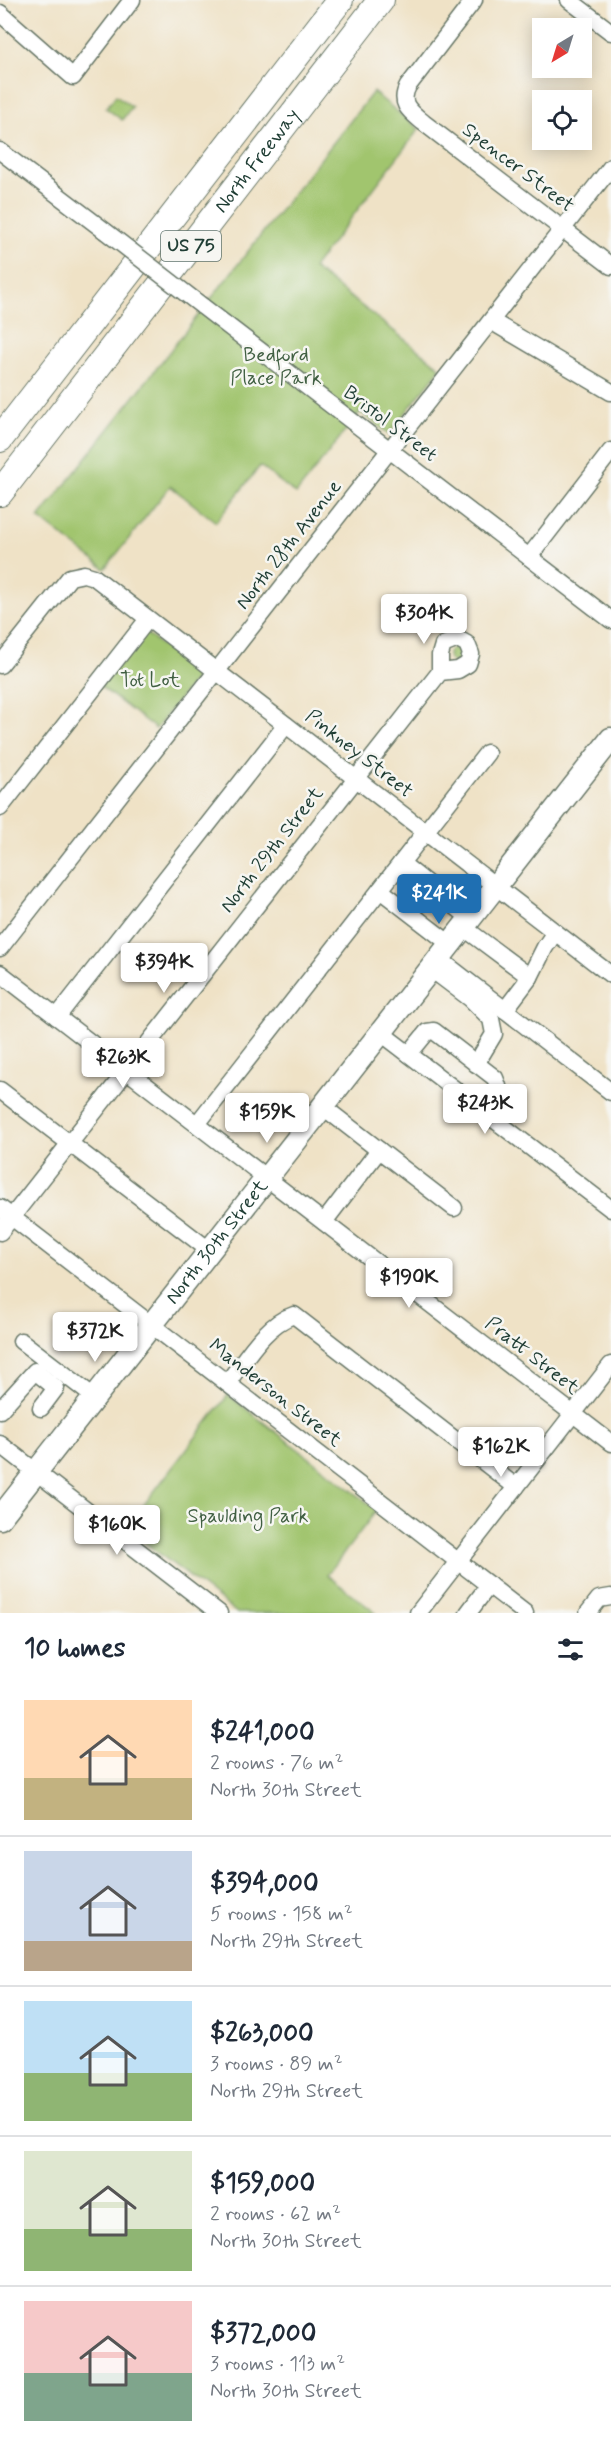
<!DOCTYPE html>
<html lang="en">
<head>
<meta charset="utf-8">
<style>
	body { margin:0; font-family:Mynerve,sans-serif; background:#f6f6f7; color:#1f2937; height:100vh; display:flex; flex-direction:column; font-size:22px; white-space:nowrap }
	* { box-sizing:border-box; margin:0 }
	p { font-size:20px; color:#747a83 }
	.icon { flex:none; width:33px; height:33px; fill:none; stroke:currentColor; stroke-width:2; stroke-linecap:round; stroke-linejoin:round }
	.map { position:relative; height:1613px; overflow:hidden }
	.panel { display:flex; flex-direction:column; background:#fff; flex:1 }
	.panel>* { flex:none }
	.needle { width:39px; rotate:218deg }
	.controls { position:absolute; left:532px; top:18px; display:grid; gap:12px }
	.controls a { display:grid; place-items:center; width:60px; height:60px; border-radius:0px; background:#fff; box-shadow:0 3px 15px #0003; font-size:30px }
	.price { position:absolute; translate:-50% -51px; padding:0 14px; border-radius:6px; background:#fff; color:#222; font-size:20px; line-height:39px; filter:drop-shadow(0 2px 3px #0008) }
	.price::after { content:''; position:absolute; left:50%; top:36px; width:18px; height:14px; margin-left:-9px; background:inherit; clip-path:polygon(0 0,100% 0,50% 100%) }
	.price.on { background:#1f6fb2; color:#fff }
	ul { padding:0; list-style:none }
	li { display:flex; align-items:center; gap:18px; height:150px; padding:0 24px }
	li+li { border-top:2px solid #e0e1e3 }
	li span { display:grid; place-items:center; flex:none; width:168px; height:120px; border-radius:0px; color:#555 }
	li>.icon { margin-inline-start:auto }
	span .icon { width:72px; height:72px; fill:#fffc; stroke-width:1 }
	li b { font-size:26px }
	h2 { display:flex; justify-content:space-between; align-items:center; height:72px; padding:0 24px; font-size:26px }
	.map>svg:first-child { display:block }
	.green { fill:#a1c56e; stroke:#608151; stroke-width:1.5 }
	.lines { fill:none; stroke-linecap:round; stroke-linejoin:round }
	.minor-casing { stroke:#687767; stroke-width:19 }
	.major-casing { stroke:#687767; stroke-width:25 }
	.highway-casing { stroke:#687767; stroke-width:28 }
	.minor { stroke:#fff; stroke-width:16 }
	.major { stroke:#fff; stroke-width:22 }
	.highway { stroke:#fff; stroke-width:26 }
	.minor-bridge-casing { stroke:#687767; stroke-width:19; stroke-linecap:butt }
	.minor-bridge { stroke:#fff; stroke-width:16 }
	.labels { text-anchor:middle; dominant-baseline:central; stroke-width:5; stroke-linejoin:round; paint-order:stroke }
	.shield { fill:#f6f6f2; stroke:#60746d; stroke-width:1.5 }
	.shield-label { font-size:18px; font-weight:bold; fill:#1f3d34 }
	.street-label { font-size:20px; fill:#1f3d34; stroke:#f6f6f2 }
	.park-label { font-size:20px; fill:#405f42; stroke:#f6f6f2 }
</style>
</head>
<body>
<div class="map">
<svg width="611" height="1613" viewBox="0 0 611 1613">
	<rect width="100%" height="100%" fill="#f6f6f2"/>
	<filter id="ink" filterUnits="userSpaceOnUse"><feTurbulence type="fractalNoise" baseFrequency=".0167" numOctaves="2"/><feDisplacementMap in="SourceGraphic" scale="12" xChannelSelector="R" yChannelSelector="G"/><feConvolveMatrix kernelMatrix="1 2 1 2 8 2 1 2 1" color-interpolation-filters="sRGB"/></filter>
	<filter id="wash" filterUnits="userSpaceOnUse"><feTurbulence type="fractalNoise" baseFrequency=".008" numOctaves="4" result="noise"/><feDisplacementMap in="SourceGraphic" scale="24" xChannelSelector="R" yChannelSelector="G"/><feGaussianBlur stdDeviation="1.35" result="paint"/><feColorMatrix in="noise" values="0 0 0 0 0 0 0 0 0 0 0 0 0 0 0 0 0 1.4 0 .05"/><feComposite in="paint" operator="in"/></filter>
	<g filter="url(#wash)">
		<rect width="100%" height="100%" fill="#efe2c6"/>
		<g class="green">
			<polygon points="373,92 419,129 313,268 441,368 389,434 360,412 296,494 260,466 216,522 170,486 105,569 39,518"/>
			<polygon points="116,95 132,107 122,120 106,108"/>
			<polygon points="143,631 199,674 156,729 100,686"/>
			<circle cx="455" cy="655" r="7"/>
			<polygon points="228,1395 377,1510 327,1575 376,1613 237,1613 126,1528"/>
		</g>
	</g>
	<g filter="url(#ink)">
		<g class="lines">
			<g class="minor-casing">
				<g id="minor">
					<path d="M474,0L408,86C398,104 411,112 424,123L611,266"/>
					<polyline points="569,0 611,32"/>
					<polyline points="0,13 73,77 132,0"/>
					<polyline points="0,151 105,231"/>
					<polyline points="202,306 611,620"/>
					<polyline points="491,321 611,392"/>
					<polyline points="529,557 611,451"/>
					<polyline points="0,665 70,577 84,574 94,577 611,975"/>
					<polyline points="0,808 148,619"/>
					<polyline points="401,863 470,918"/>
					<polyline points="380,890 450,944"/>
					<polyline points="463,927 530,977"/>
					<polyline points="0,948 611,167"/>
					<polyline points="438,958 611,1092"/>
					<polyline points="430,968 471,999 491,1019 494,1034 476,1064"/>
					<polyline points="0,973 611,1443"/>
					<polyline points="505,1010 530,977 545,947 555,932"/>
					<polyline points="57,1017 286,725"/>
					<polyline points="380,1032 611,1209"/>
					<polyline points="409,1054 427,1032 434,1031 495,1078 498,1086 480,1109"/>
					<polyline points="0,1090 209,1250"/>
					<polyline points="322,1106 454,1208"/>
					<polyline points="197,1124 487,753"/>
					<polyline points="0,1208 525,1613"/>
					<polyline points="324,1222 379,1150"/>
					<polyline points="0,1232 440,672 440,655 443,645 458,639 467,644 471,654 468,664 458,670 440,672"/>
					<polyline points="21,1341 94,1397"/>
					<path d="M227,1383C245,1360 265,1324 294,1315L516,1487"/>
					<polyline points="0,1410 35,1371 56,1388 41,1408"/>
					<polyline points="0,1444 219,1613"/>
					<polyline points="418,1613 611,1365"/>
					<polyline points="468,1613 489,1585"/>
					<polyline points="588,1613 599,1599 611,1597"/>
				</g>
			</g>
			<g class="major-casing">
				<g id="major">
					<path id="s1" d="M0,1518L611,739"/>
				</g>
			</g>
			<g class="highway-casing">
				<g id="highway">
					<polyline points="0,439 340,0"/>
					<path id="s2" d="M0,493L381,0"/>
				</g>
			</g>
			<use href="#minor" class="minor"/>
			<use href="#major" class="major"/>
			<use href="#highway" class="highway"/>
			<g class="minor-bridge-casing">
				<polyline id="minor-bridge" points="105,231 202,306"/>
			</g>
			<use href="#minor-bridge" class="minor-bridge"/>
		</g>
	</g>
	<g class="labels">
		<rect class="shield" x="161" y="231" width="60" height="30" rx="4.5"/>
		<g class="shield-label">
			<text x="191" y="246">US 75</text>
		</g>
		<g class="street-label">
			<text stroke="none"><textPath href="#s2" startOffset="420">North Freeway</textPath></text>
			<text transform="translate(518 168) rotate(37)">Spencer Street</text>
			<text transform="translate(390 424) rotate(37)">Bristol Street</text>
			<text transform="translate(289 545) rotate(-52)">North 28th Avenue</text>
			<text transform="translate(359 754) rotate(38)">Pinkney Street</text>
			<text transform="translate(272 850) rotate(-52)">North 29th Street</text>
			<text stroke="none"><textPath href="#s1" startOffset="351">North 30th Street</textPath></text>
			<text transform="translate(532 1356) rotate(38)">Pratt Street</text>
			<text transform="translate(275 1393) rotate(38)">Manderson Street</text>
		</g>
		<g class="park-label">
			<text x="276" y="355">Bedford<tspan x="276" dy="23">Place Park</tspan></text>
			<text x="150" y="680">Tot Lot</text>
			<text x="248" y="1516">Spaulding Park</text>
		</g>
	</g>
</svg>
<div class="controls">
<a><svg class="needle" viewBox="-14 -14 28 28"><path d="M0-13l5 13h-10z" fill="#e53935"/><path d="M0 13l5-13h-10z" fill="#747a83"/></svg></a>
<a><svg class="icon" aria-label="locate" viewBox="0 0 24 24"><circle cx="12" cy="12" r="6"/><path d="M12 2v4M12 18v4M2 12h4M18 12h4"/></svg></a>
</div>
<b class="price" style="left:424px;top:645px">$304K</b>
<b class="price on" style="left:439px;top:925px">$241K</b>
<b class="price" style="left:164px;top:994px">$394K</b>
<b class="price" style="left:123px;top:1089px">$263K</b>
<b class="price" style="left:485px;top:1135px">$243K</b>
<b class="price" style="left:267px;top:1144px">$159K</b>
<b class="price" style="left:409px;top:1309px">$190K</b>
<b class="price" style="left:95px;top:1363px">$372K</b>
<b class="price" style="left:501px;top:1478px">$162K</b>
<b class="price" style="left:117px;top:1556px">$160K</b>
</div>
<section class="panel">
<h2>10 homes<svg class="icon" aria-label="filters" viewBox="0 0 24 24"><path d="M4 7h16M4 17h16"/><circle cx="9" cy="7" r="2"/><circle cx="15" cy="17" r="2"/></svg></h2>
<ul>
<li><span style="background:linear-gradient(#ffd9b3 65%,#c2b280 0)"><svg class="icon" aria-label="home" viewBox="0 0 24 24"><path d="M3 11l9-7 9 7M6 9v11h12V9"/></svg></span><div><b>$241,000</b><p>2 rooms · 76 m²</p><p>North 30th Street</p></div></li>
<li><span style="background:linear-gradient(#c9d6e8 75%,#b9a48a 0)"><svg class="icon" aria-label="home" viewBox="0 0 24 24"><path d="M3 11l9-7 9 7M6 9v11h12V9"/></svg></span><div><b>$394,000</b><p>5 rooms · 158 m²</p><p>North 29th Street</p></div></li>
<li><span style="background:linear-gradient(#bfe0f5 60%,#8fb573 0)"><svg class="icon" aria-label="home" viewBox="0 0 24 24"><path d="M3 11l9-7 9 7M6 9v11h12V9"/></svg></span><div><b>$263,000</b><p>3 rooms · 89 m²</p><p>North 29th Street</p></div></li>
<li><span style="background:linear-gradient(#dfe7d0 65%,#8fb573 0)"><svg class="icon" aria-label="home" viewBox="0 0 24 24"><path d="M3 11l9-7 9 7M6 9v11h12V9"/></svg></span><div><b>$159,000</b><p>2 rooms · 62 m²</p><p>North 30th Street</p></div></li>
<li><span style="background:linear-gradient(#f6c9c9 60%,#7fa58c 0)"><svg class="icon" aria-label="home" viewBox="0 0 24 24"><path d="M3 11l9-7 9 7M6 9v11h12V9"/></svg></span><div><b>$372,000</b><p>3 rooms · 113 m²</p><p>North 30th Street</p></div></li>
</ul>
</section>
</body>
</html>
